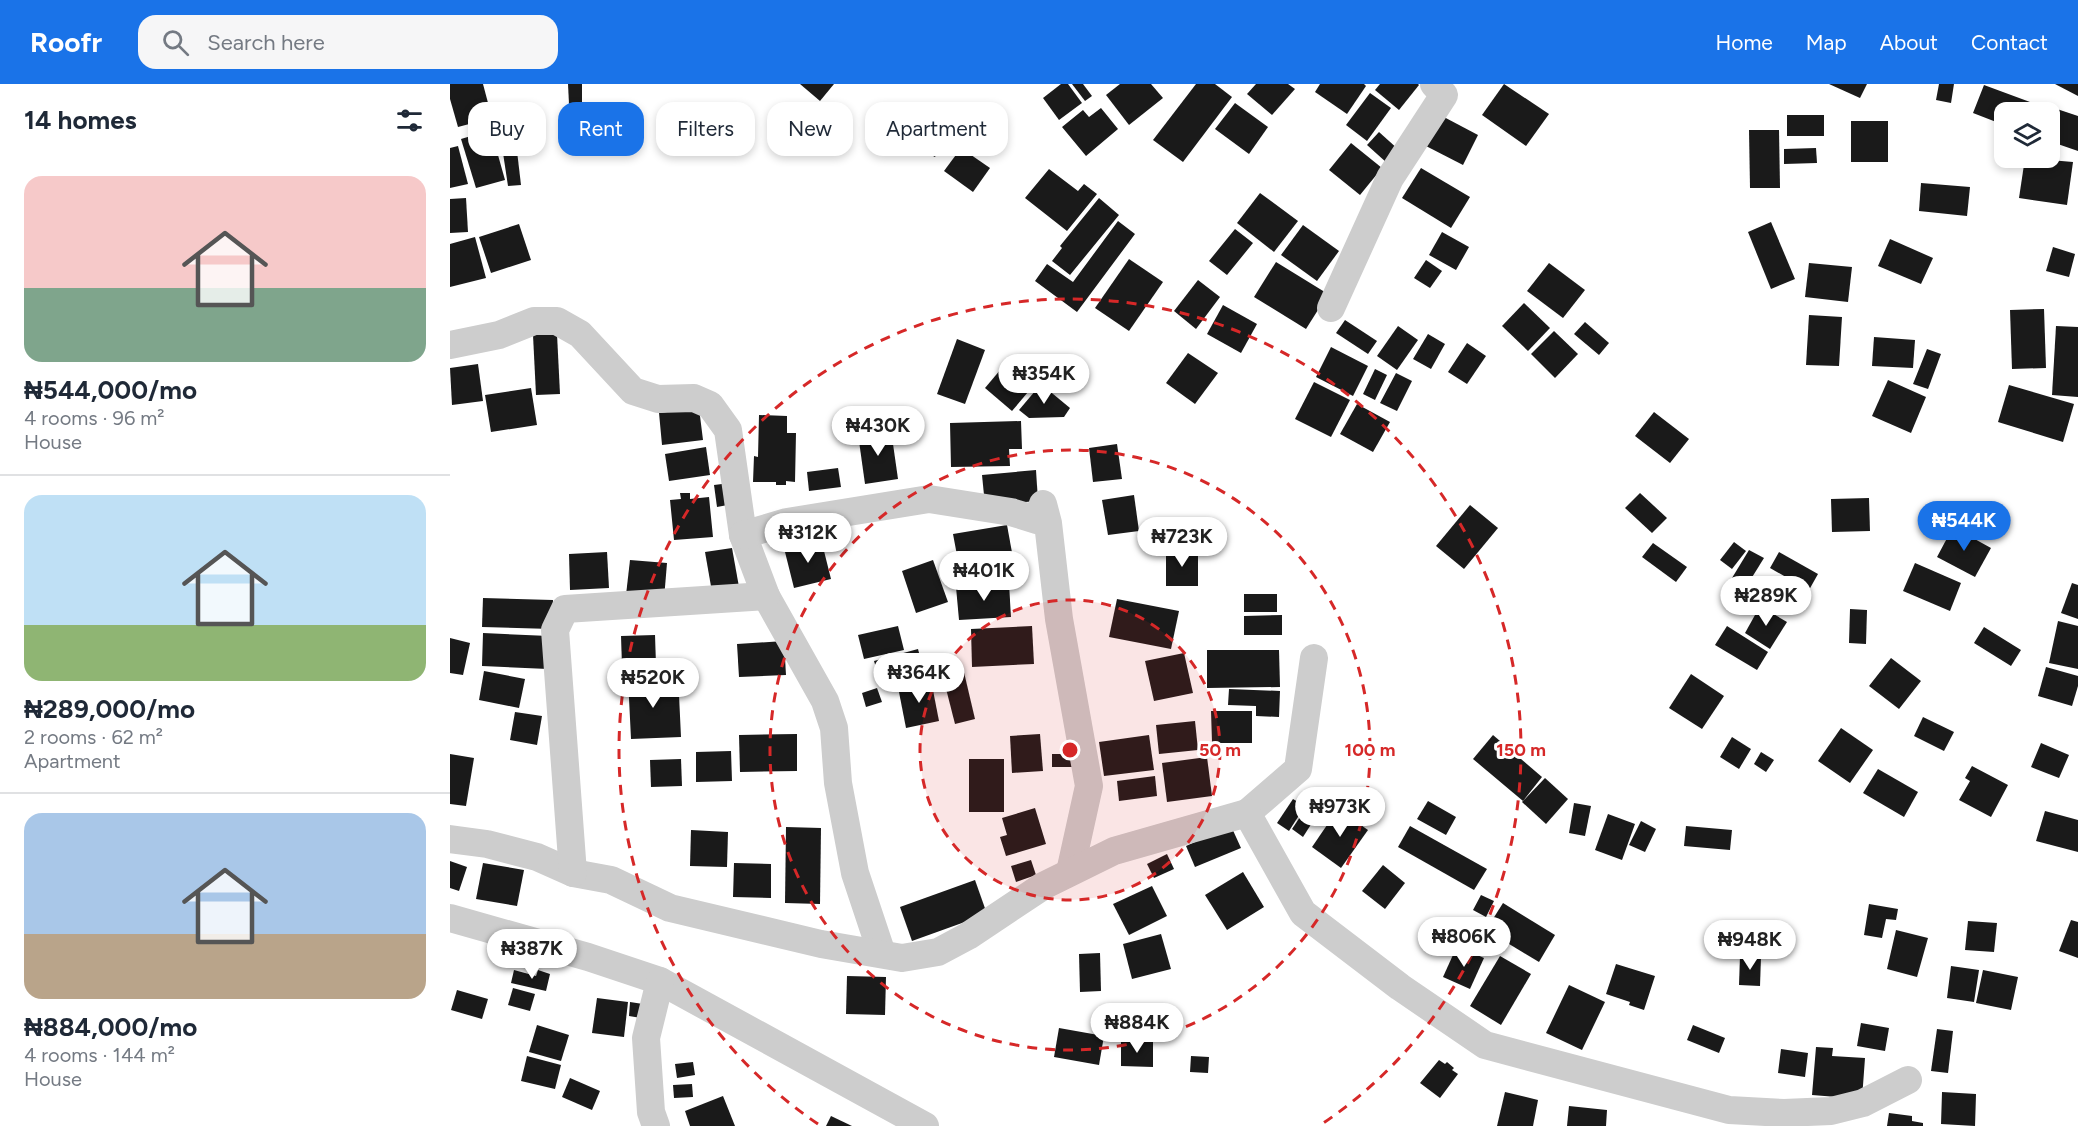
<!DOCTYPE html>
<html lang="en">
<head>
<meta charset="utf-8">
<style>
	body { margin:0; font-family:Figtree,sans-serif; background:#f6f6f7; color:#1f2937; height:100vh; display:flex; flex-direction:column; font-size:22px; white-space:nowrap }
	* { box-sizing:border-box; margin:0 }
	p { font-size:20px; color:#747a83 }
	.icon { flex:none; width:33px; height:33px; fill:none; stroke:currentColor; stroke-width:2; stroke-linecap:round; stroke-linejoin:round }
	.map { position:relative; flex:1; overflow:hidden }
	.panel { display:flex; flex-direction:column; background:#fff; width:450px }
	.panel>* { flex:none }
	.top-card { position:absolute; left:18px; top:18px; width:570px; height:54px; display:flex; gap:12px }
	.controls { position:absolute; left:1544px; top:18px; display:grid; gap:12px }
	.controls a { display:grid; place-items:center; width:66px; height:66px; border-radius:12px; background:#fff; box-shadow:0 3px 9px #0003; font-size:30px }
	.price { position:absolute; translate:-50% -51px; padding:0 14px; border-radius:21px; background:#fff; color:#222; font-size:20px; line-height:39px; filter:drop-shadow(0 2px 3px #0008) }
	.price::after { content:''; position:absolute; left:50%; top:36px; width:18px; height:14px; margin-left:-9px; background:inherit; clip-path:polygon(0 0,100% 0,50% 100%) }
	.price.selected { background:#1a73e8; color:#fff }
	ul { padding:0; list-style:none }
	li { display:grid; align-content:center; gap:12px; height:318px; padding:0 24px }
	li+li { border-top:2px solid #e0e1e3 }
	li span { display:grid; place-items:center; height:186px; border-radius:18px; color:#555 }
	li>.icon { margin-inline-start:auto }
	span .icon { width:108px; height:108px; fill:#fffc; stroke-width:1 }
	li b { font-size:26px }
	h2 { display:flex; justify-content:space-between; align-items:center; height:72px; padding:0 24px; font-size:26px }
	.pill { padding:0 21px; border-radius:18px; background:#fff; box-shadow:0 3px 9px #0003; font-size:21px; line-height:54px }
	.pill.selected { background:#1a73e8; color:#fff }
	header { display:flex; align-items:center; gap:36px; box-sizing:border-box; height:84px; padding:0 30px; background:#1a73e8; color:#fff }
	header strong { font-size:28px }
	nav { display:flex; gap:33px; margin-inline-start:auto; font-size:21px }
	.search { width:420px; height:54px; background:#f6f6f7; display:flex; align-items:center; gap:15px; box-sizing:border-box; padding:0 21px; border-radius:18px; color:#747a83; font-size:22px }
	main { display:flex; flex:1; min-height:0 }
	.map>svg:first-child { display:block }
	.building { fill:#1a1a1a }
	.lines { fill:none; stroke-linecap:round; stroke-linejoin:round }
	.minor { stroke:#cdcdcd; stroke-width:28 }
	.ring { fill:none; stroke:#d62828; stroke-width:3; stroke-dasharray:10 8 }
	.centre { fill:#d62828; stroke:#fff; stroke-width:3 }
	.ring-label { font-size:18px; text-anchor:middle; font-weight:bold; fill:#d62828; stroke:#fff; stroke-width:6; stroke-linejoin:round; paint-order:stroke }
</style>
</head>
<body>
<header>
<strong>Roofr</strong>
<div class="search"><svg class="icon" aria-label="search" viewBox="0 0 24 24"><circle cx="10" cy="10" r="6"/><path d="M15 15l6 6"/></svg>Search here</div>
<nav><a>Home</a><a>Map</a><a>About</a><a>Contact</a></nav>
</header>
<main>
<section class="panel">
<h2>14 homes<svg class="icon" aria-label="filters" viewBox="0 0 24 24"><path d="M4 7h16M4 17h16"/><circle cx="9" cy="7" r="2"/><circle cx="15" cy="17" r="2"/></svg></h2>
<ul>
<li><span style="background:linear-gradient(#f6c9c9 60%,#7fa58c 0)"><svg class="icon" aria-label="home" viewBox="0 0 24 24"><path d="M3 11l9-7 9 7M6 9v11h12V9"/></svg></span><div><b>₦544,000/mo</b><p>4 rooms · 96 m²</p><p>House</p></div></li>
<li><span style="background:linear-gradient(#bfe0f5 70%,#8fb573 0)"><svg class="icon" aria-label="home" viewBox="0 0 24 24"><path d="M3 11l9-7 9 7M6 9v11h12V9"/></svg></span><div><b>₦289,000/mo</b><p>2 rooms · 62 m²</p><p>Apartment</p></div></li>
<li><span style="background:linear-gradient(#a9c7e8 65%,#b9a48a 0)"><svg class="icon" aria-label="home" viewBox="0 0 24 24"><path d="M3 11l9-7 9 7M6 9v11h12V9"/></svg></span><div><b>₦884,000/mo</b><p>4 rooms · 144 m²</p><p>House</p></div></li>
</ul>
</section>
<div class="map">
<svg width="1628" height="1042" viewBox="0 0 1628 1042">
	<rect width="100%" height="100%" fill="#fff"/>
	<g class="building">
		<polygon points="0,0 33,0 42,34 8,43 0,15"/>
		<polygon points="118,0 132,0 132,20 119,20"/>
		<polygon points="350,0 384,0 370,17"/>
		<polygon points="611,0 618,0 632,19 609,36 593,14"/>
		<polygon points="622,0 633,0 642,12 635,17"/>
		<polygon points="670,0 701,0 713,14 679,41 656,11"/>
		<polygon points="746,0 765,0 782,13 733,78 703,56"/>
		<polygon points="806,0 838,0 845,5 822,31 797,10"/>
		<polygon points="870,0 914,0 916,2 897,30 865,8"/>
		<polygon points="930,0 968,0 969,1 949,26 925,6"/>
		<polygon points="1054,0 1099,30 1076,62 1032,31"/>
		<polygon points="1379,0 1417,0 1410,14"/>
		<polygon points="1489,0 1504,0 1501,19 1486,16"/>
		<polygon points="1605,0 1628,0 1628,12"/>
		<polygon points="1534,1 1580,18 1577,28 1554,28 1554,41 1523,29"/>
		<polygon points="920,9 941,24 917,57 896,41"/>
		<polygon points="785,19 818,43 799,70 765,45"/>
		<polygon points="1589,19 1628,32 1628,67 1599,57 1599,28 1586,28"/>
		<polygon points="456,21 500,44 485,73 441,50"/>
		<polygon points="651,24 668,45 636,72 612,43 633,26 639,33"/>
		<rect x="1337" y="31" width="37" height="21"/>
		<polygon points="992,32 1028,51 1013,81 976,62"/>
		<rect x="1401" y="37" width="37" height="41"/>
		<polygon points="41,46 55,96 26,104 11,55"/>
		<polygon points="1299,46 1329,46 1330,104 1300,104"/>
		<polygon points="929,48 949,66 937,79 917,61"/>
		<polygon points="901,59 932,84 910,111 879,86"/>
		<polygon points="8,62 18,100 0,104 0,64"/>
		<polygon points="511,64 540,84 523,108 494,87"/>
		<polygon points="1366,64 1367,79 1334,80 1334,65"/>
		<polygon points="67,67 71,101 58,102 53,69"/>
		<polygon points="1575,74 1623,78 1617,121 1569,114"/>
		<polygon points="971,84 1020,113 1001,144 952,114"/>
		<polygon points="599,85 628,107 634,100 647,110 617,147 575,114"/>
		<polygon points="1471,99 1520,103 1517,132 1469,127"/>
		<polygon points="810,109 848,137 824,168 787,139"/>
		<polygon points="16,114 18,148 0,149 0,115"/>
		<polygon points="649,114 669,131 620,191 602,177 612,164 610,162"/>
		<polygon points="668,137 685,150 627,228 585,197 597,180 623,198"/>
		<polygon points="1321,138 1345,195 1321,205 1298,148"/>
		<polygon points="69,140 81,176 41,189 29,153"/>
		<polygon points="853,141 889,167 867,197 831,171"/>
		<polygon points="785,145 803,159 777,191 759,177"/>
		<polygon points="992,148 1019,163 1006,186 979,171"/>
		<polygon points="25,153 36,194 0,203 0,160"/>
		<polygon points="1440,155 1483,174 1471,200 1428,182"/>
		<polygon points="1603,163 1625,170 1619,193 1596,187"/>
		<polygon points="679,175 713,198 679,247 645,224"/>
		<polygon points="976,176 992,187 980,204 964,194"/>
		<polygon points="826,178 878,210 856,245 804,213"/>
		<polygon points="1099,179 1135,206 1113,234 1077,207"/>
		<polygon points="1359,179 1402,183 1398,218 1355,213"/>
		<polygon points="748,196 770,213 746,245 724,227"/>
		<polygon points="1074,219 1100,244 1078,267 1052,242"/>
		<polygon points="773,221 807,240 791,269 757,250"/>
		<polygon points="1594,225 1596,284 1562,285 1560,226"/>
		<polygon points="1359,231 1392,233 1389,282 1356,281"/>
		<polygon points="895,236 927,257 918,270 886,249"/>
		<polygon points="1135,238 1159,259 1149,271 1124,250"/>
		<polygon points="948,242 968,256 947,286 927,272"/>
		<polygon points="1606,242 1628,243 1628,313 1602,311"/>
		<polygon points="1104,247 1128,270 1105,294 1081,270"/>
		<polygon points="107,250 110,310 86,311 83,251"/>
		<polygon points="978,250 995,260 981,285 963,275"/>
		<polygon points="1424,253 1465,256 1463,284 1422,282"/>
		<polygon points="507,255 535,266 515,320 487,310"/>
		<polygon points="1017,259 1036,272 1017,300 998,288"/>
		<polygon points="881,263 918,282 903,312 866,293"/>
		<polygon points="1477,265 1491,270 1478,305 1463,300"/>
		<polygon points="738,269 768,289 745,320 716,299"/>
		<polygon points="28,280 33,317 2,321 0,284"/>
		<polygon points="551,285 578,308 562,327 535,304"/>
		<polygon points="925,285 937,291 925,316 913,310"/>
		<polygon points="946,289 962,297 947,327 930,319"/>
		<polygon points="1438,296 1476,313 1461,349 1422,332"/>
		<polygon points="864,298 900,316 881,353 845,335"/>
		<polygon points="591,300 620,324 614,333 579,334 569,326"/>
		<polygon points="1559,301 1624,320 1613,358 1548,338"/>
		<polygon points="81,304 87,341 41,348 35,311"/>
		<polygon points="907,320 940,338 923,368 890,350"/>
		<polygon points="249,324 253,356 212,361 209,329"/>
		<polygon points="1204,328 1239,355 1220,379 1185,352"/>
		<polygon points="309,331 337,332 337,349 346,349 345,398 336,397 336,401 326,401 326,398 303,398 304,372 308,373"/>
		<polygon points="432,335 432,343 407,343 407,336"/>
		<polygon points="571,337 572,365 559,365 560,382 501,383 500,339"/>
		<polygon points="441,346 448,395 415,400 408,350"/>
		<polygon points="667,360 672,395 643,398 639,364"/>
		<polygon points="256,363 260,391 219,397 215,370"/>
		<polygon points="388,384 391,403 359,407 357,388"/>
		<polygon points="586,386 588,417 535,421 532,391"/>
		<polygon points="280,399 283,420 267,423 264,401"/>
		<polygon points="230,409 240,409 240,415 259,413 263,453 224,456 220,416 231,415"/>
		<polygon points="1190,409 1217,434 1202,449 1175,424"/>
		<polygon points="684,411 689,447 658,451 652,416"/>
		<polygon points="1419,414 1420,447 1382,448 1381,415"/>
		<polygon points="1020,421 1048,444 1014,485 986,462"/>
		<polygon points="557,441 563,474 509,482 503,450"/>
		<polygon points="1503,443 1541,464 1525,493 1487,473"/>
		<polygon points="371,455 381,495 344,504 334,464"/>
		<polygon points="1284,458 1296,467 1282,485 1270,476"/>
		<polygon points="1203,459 1237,483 1226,498 1192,473"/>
		<polygon points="282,464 289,503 262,508 255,468"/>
		<polygon points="1299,466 1314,474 1296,503 1282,494"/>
		<rect x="716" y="467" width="32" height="35"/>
		<polygon points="157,468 159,504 120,506 119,470"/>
		<polygon points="1329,468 1368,490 1359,506 1320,484"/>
		<polygon points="180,476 217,479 214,515 176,511"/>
		<polygon points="483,476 498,518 466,529 452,487"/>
		<polygon points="1465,479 1511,499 1500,527 1453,507"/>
		<polygon points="1622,499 1628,501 1628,535 1611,529"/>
		<polygon points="559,500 561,533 509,536 506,503"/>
		<rect x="794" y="510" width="33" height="18"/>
		<polygon points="33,514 103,516 102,545 32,543"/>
		<polygon points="667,515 729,527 721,565 659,553"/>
		<polygon points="1310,522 1337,538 1320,565 1295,549"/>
		<polygon points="1400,525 1417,526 1416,560 1399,559"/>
		<polygon points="832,531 832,551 794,551 794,532"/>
		<polygon points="1608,537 1628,542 1628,585 1599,579"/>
		<polygon points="448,542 454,566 414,575 408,551"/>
		<polygon points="582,542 584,580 522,583 521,545"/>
		<polygon points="1277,542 1318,568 1307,586 1265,561"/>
		<polygon points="1534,543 1571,566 1561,582 1524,559"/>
		<polygon points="33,549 99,552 98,585 32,582"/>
		<polygon points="205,551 206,581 172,582 171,552"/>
		<polygon points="0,554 20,559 13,591 0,589"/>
		<polygon points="334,557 336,591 289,593 287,560"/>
		<polygon points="468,565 474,588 431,600 424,577"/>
		<polygon points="757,566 829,566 830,603 757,604"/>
		<polygon points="734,569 743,609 704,617 695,577"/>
		<polygon points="1441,574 1471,597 1449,625 1419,602"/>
		<polygon points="1596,583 1628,592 1628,602 1622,622 1588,612"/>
		<polygon points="513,584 525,635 505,640 492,589"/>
		<polygon points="34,587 75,595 69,624 29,616"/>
		<polygon points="1241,590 1274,612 1252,645 1219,624"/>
		<polygon points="217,592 218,612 229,611 231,653 181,655 178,594"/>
		<polygon points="481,596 489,637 456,644 448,603"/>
		<polygon points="427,604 432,618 416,623 412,609"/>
		<polygon points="779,605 830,607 829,633 806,632 806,622 778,621"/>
		<polygon points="761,627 802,627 802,659 762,659"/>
		<polygon points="65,628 92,632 87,661 60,656"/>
		<polygon points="1473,633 1504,648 1494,667 1464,652"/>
		<polygon points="745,637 748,666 709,670 706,641"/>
		<polygon points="1391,644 1423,666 1400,699 1368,677"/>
		<polygon points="347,650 347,687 290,688 289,651"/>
		<polygon points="590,650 593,687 562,689 560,652"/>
		<polygon points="699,651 704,686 654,692 649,658"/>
		<polygon points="1043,651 1092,693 1073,717 1023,675"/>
		<polygon points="1282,653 1301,665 1289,685 1270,673"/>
		<polygon points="1591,659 1619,671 1609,694 1581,683"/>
		<polygon points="281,667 282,697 246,698 246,668"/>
		<polygon points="1311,668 1324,676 1316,688 1304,680"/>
		<polygon points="0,670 24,674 16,722 0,720"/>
		<rect x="602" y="670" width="22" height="13"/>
		<polygon points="757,673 762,712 717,718 712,679"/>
		<polygon points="231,675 232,702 201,703 200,676"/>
		<rect x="519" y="675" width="35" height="53"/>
		<polygon points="1522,682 1558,701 1541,733 1509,716 1520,697 1515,694"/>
		<polygon points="1428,685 1468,708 1454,733 1413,709"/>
		<polygon points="705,692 707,712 669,717 667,697"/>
		<polygon points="1095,694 1118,715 1096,740 1072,718"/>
		<polygon points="843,715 855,722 839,747 827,739"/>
		<polygon points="978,717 1006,733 996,751 967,735"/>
		<polygon points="1124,719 1141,722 1135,752 1119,749"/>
		<polygon points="585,724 596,760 556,772 550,753 557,751 552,734"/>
		<polygon points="856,724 867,731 853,753 842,745"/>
		<polygon points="888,725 918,746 891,784 862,763"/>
		<polygon points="1595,727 1628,736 1628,768 1586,757"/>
		<polygon points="1158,730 1185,740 1172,776 1145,766"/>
		<polygon points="1191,737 1206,745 1195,768 1179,761"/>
		<polygon points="781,742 791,764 745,783 736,762"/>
		<polygon points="960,742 1037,785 1024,806 948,763"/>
		<polygon points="1236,742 1282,746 1280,766 1234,762"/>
		<polygon points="336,743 371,744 370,820 335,819"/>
		<polygon points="241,746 278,748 277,783 240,782"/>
		<polygon points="717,770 724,785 704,794 697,780"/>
		<polygon points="581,776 586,791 566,798 561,782"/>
		<polygon points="0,777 17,783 9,807 0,804"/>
		<polygon points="33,779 74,786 67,822 26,815"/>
		<polygon points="284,779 321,780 321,814 283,813"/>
		<polygon points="933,781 955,799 935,825 912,807"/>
		<polygon points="793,788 814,823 777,846 755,811"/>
		<polygon points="525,796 537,830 462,857 450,823"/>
		<polygon points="702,802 717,832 679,851 663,820"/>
		<polygon points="1031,811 1044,817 1036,833 1023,826"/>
		<polygon points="1053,819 1105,851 1089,878 1036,846"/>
		<polygon points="1419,820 1448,825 1446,836 1436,835 1432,854 1414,851"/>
		<polygon points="1621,836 1628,838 1628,874 1609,867"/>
		<polygon points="1518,837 1547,839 1544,868 1515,866"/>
		<polygon points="1446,846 1478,854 1467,893 1437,885"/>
		<polygon points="711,850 721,885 682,895 673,860"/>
		<polygon points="1007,862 1034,874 1020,905 993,893"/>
		<polygon points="650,869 651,907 630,908 629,870"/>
		<polygon points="1050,872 1081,890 1051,941 1020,922"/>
		<polygon points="1290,872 1311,873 1310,902 1289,901"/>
		<polygon points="1166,880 1205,892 1194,926 1179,921 1180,918 1156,910"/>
		<polygon points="1501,882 1529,886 1524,918 1497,914"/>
		<polygon points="64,886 86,892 88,886 100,890 96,907 61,899"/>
		<polygon points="1533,886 1568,893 1561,926 1526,919"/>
		<polygon points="397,892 436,893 435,931 396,930"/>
		<polygon points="1119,901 1155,918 1132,966 1096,949"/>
		<polygon points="63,904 85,910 80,927 58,921"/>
		<polygon points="7,906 38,915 32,935 1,926"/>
		<polygon points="147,914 178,918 174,953 142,949"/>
		<polygon points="180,918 193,920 191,934 179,932"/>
		<polygon points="1411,939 1439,944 1435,967 1407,962"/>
		<polygon points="87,941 119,951 111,977 79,968"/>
		<polygon points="1243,941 1275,954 1269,969 1237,956"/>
		<polygon points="609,944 654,952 649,981 604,973"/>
		<polygon points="1487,945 1503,947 1498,989 1481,987"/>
		<polygon points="671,958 703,958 703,983 671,982"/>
		<polygon points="1366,963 1383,964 1382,972 1415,974 1412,1015 1362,1011"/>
		<polygon points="1331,965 1358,969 1355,993 1328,989"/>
		<polygon points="77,972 111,981 105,1005 71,997"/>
		<polygon points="741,972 759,973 758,989 740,988"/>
		<polygon points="989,976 995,980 997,978 1004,984 1002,986 1008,990 990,1014 970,999"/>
		<polygon points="243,978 245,991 227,994 225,980"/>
		<polygon points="120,994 150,1007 142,1026 112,1013"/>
		<polygon points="242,1000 243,1013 224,1014 223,1001"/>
		<polygon points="1055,1008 1088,1016 1083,1042 1047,1042"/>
		<polygon points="1492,1008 1526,1010 1525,1042 1491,1040"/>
		<polygon points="273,1012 285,1042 240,1042 235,1027"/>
		<polygon points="1119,1022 1157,1026 1156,1042 1117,1042"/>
		<polygon points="1439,1029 1462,1032 1462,1037 1473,1039 1473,1042 1437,1042"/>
		<polygon points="381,1032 402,1042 376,1042"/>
	</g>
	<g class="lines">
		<g class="minor">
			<polyline points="881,224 940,94 994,11 984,0"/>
			<polyline points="0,261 49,251 84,237 107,237 130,250 183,307 208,315 244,314 260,321 278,346 293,451 316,512 375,617 384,644 388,699 405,789 432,870"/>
			<polyline points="293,451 337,438 479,415 561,428 587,436 593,420 598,439 609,535 639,702 620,788"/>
			<polyline points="797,729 848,685 864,574"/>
			<polyline points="0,755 37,760 87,773 123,789 161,796 220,824 371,860 452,874 488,868 518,852 593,802 664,767 797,729 853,829 950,903 1035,961 1279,1026 1334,1029 1381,1027 1413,1019 1458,996"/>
			<polyline points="123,789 105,546 115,525 316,512"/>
			<polyline points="0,834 138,873 210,897 475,1042"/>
			<polyline points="206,1042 201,1028 196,954 210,897"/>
		</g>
	</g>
	<circle cx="620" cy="666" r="150" fill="#d62828" fill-opacity=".12"/>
	<g class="ring">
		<circle cx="620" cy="666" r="150"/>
		<circle cx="620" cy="666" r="300"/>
		<path d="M368 1040A451 451 0 1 1 872 1040"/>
	</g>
	<circle cx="620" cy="666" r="9" class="centre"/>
	<g class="ring-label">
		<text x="770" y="672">50 m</text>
		<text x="920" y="672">100 m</text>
		<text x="1071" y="672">150 m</text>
	</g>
</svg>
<div class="controls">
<a><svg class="icon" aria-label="layers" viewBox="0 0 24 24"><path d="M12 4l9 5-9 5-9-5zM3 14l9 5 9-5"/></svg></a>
</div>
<b class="price" style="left:594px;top:321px">₦354K</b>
<b class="price" style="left:428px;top:373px">₦430K</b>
<b class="price selected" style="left:1514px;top:468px">₦544K</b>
<b class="price" style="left:358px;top:480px">₦312K</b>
<b class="price" style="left:732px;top:484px">₦723K</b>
<b class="price" style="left:534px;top:518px">₦401K</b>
<b class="price" style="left:1316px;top:543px">₦289K</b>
<b class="price" style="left:469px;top:620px">₦364K</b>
<b class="price" style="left:203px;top:625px">₦520K</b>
<b class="price" style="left:890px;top:754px">₦973K</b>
<b class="price" style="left:1014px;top:884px">₦806K</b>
<b class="price" style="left:1300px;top:887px">₦948K</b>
<b class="price" style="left:82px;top:896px">₦387K</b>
<b class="price" style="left:687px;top:970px">₦884K</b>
<div class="top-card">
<a class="pill">Buy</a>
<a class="pill selected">Rent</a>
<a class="pill">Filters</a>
<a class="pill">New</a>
<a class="pill">Apartment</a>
</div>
</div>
</main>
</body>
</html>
